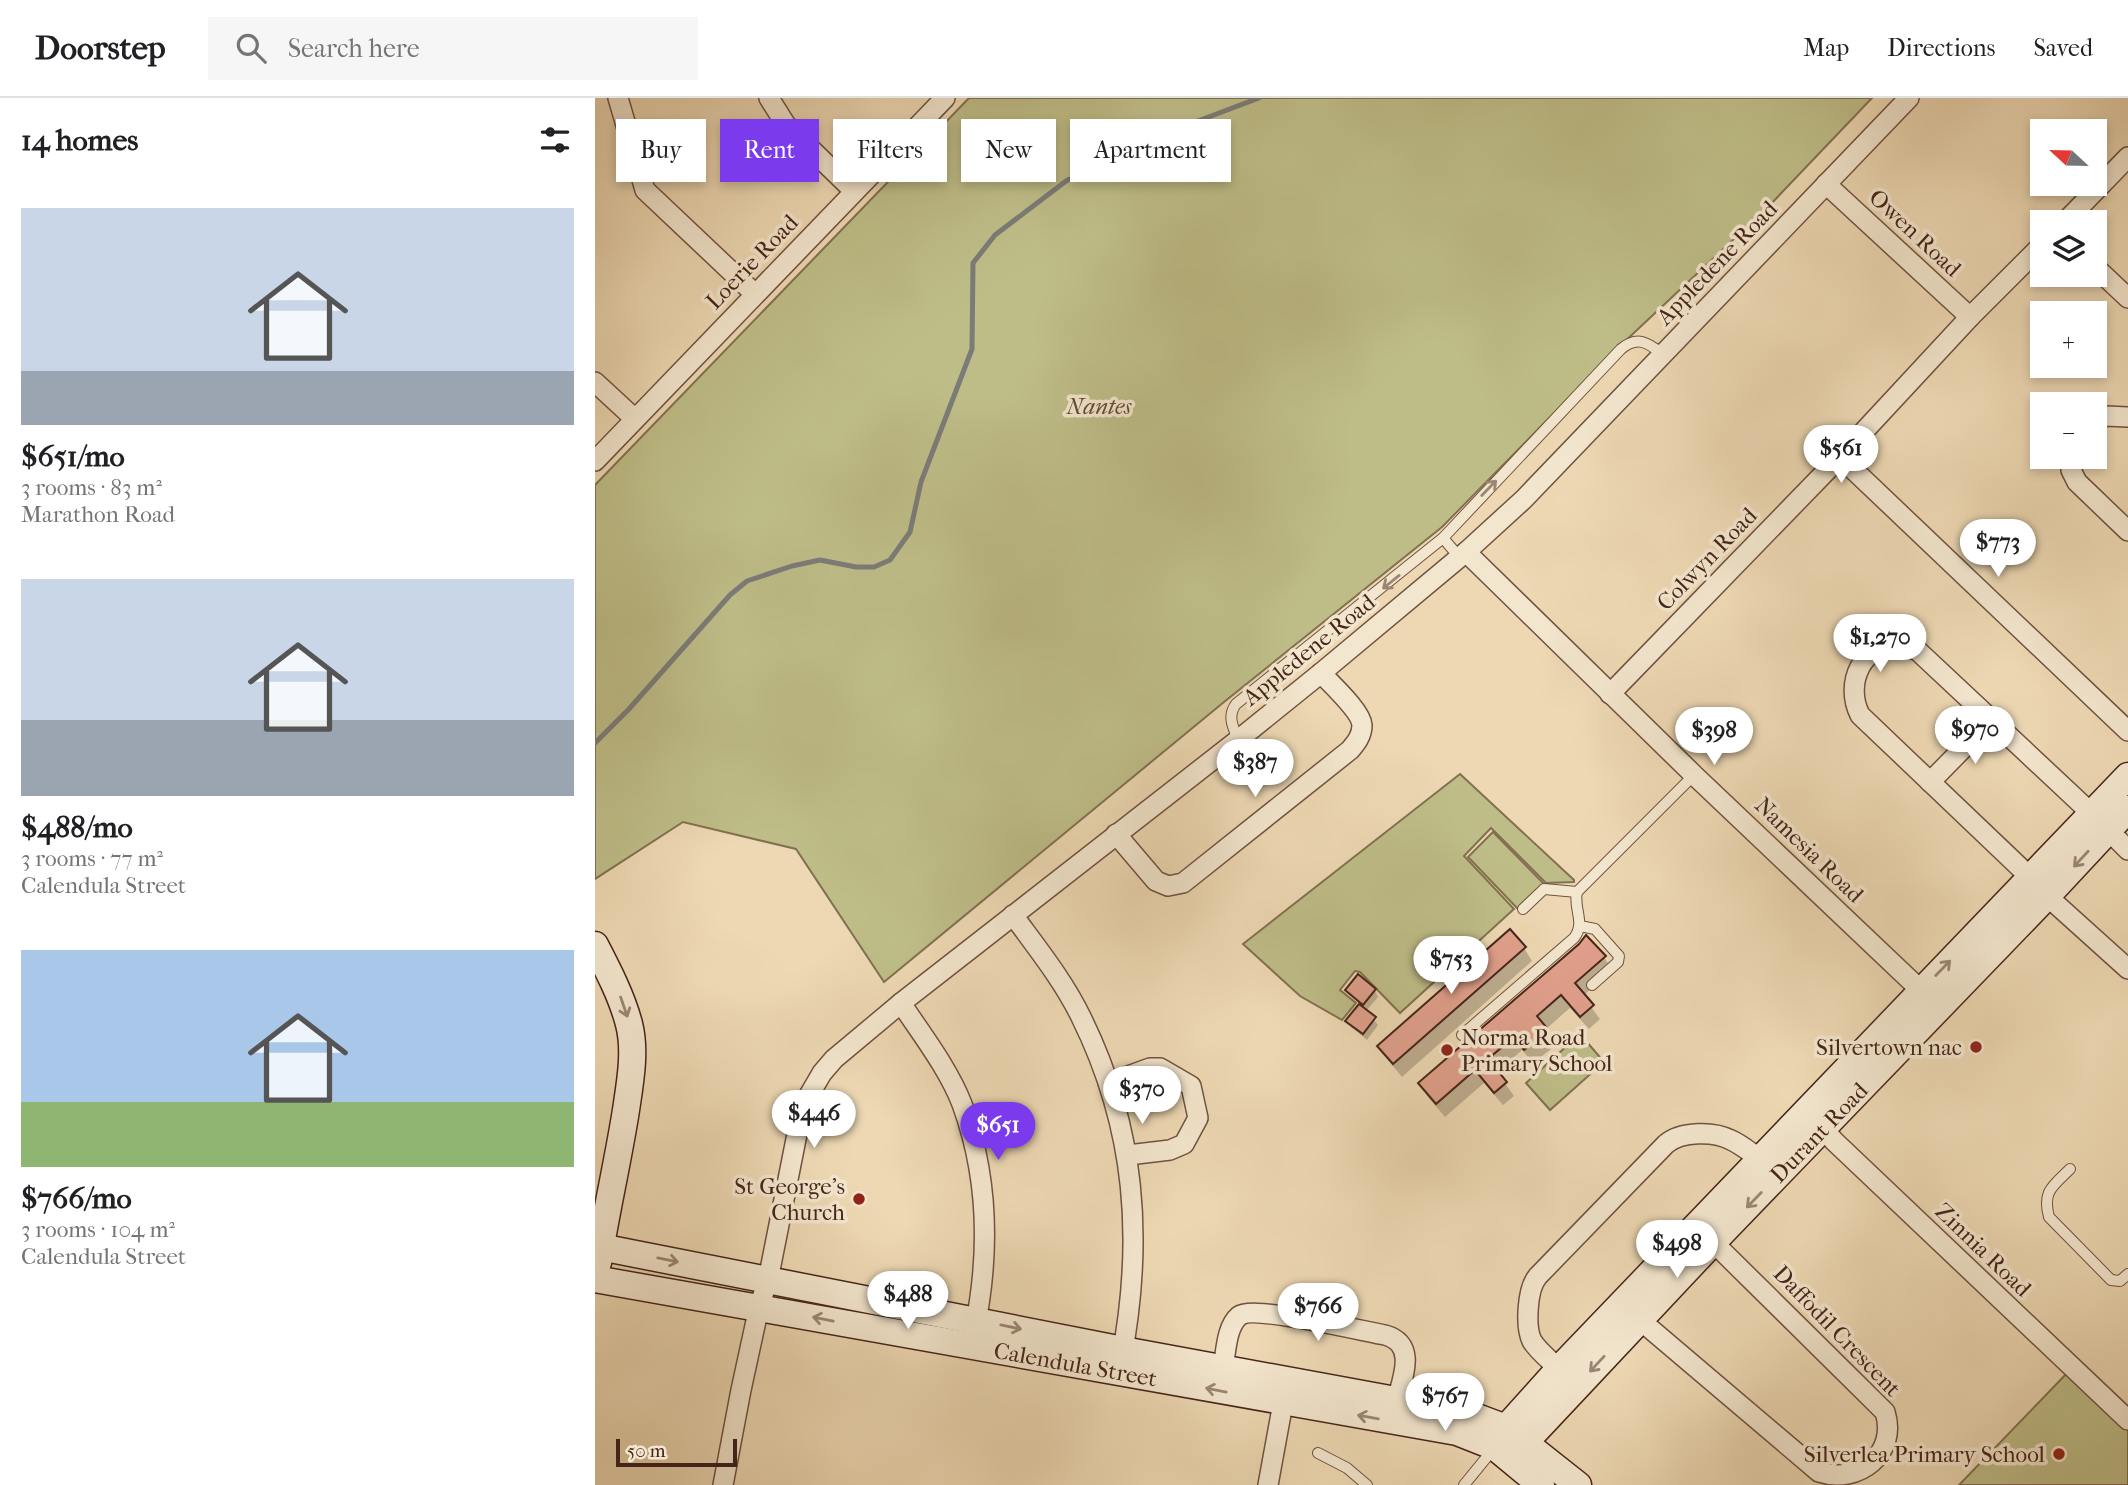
<!DOCTYPE html>
<html lang="en">
<head>
<meta charset="utf-8">
<style>
	body { margin:0; font-family:"IM FELL French Canon",serif; background:#f6f6f6; color:#202124; height:100vh; display:flex; flex-direction:column; font-size:26px; white-space:nowrap }
	* { box-sizing:border-box; margin:0 }
	p { font-size:23px; color:#757577 }
	.icon { flex:none; width:38px; height:38px; fill:none; stroke:currentColor; stroke-width:2; stroke-linecap:round; stroke-linejoin:round }
	.map { position:relative; flex:1; overflow:hidden }
	.sheet { display:flex; flex-direction:column; background:#fff; width:595px }
	.sheet>* { flex:none }
	.hud { position:absolute; left:21px; top:21px; width:665px; height:63px; display:flex; gap:14px }
	.needle { width:46px; rotate:292deg }
	.buttons { position:absolute; left:1435px; top:21px; display:grid; gap:14px }
	.buttons a { display:grid; place-items:center; width:77px; height:77px; border-radius:0px; background:#fff; box-shadow:0 4px 10px #0003; font-size:35px }
	.scale { position:absolute; left:21px; bottom:18px; width:121px; box-sizing:border-box; padding-left:7px; border:4px solid #462519; border-top:0; font-size:19px; line-height:24px; white-space:nowrap; color:#462519; -webkit-text-stroke:5px #f3e6ce; paint-order:stroke }
	.price { position:absolute; translate:-50% -60px; padding:0 16px; border-radius:24px; background:#fff; color:#222; font-size:23px; line-height:46px; filter:drop-shadow(0 2px 4px #0008) }
	.price::after { content:''; position:absolute; left:50%; top:42px; width:21px; height:16px; margin-left:-10px; background:inherit; clip-path:polygon(0 0,100% 0,50% 100%) }
	.price.selected { background:#7c3aed; color:#fff }
	ul { padding:0; list-style:none }
	li { display:grid; align-content:center; gap:14px; height:371px; padding:0 21px }
	li span { display:grid; place-items:center; height:217px; border-radius:0px; color:#555 }
	li>.icon { margin-inline-start:auto }
	span .icon { width:126px; height:126px; fill:#fffc; stroke-width:1 }
	li b { font-size:30px }
	h2 { display:flex; justify-content:space-between; align-items:center; height:84px; padding:0 21px; font-size:30px }
	.tag { padding:0 24px; border-radius:0px; background:#fff; box-shadow:0 4px 10px #0003; font-size:24px; line-height:63px }
	.tag.selected { background:#7c3aed; color:#fff }
	header { display:flex; align-items:center; gap:42px; box-sizing:border-box; height:98px; padding:0 35px; background:#fff; border-bottom:2px solid #e0e0e0 }
	header strong { font-size:33px }
	nav { display:flex; gap:38px; margin-inline-start:auto; font-size:24px }
	.search { width:490px; height:63px; background:#f6f6f6; display:flex; align-items:center; gap:18px; box-sizing:border-box; padding:0 24px; border-radius:0px; color:#757577; font-size:26px }
	main { display:flex; flex:1; min-height:0 }
	.map>svg:first-child { display:block }
	.green { fill:#bebd88; stroke:#827150; stroke-width:2 }
	.shadow { fill:#0003 }
	.lines { fill:none; stroke-linecap:round; stroke-linejoin:round }
	.stream { stroke:#7b7c78; stroke-width:5 }
	.building { fill:#e1a08c; stroke:#462519; stroke-width:2 }
	.lane-casing { stroke:#705240; stroke-width:12 }
	.street-casing { stroke:#705240; stroke-width:22 }
	.secondary-casing { stroke:#462519; stroke-width:29 }
	.lane { stroke:#f3e6ce; stroke-width:10 }
	.street { stroke:#f3e6ce; stroke-width:19 }
	.secondary { stroke:#f3e6ce; stroke-width:26 }
	.oneway { stroke:#9c8674 }
	.poi-dot { fill:#8f2418; stroke:#f3e6ce; stroke-width:2.5 }
	.labels { text-anchor:middle; dominant-baseline:central; stroke-width:7; stroke-linejoin:round; paint-order:stroke }
	.street-label { font-size:23px; fill:#462519; stroke:#f3e6ce }
	.park-label { font-size:23px; font-style:italic; fill:#644b35; stroke:#f3e6ce }
	.poi-label { font-size:23px; fill:#462519; stroke:#f3e6ce; text-anchor:end }
</style>
</head>
<body>
<header>
<strong>Doorstep</strong>
<div class="search"><svg class="icon" aria-label="search" viewBox="0 0 24 24"><circle cx="10" cy="10" r="6"/><path d="M15 15l6 6"/></svg>Search here</div>
<nav><a>Map</a><a>Directions</a><a>Saved</a></nav>
</header>
<main>
<section class="sheet">
<h2>14 homes<svg class="icon" aria-label="filters" viewBox="0 0 24 24"><path d="M4 7h16M4 17h16"/><circle cx="9" cy="7" r="2"/><circle cx="15" cy="17" r="2"/></svg></h2>
<ul>
<li><span style="background:linear-gradient(#c9d6e8 75%,#9aa5b1 0)"><svg class="icon" aria-label="home" viewBox="0 0 24 24"><path d="M3 11l9-7 9 7M6 9v11h12V9"/></svg></span><div><b>$651/mo</b><p>3 rooms · 83 m²</p><p>Marathon Road</p></div></li>
<li><span style="background:linear-gradient(#c9d6e8 65%,#9aa5b1 0)"><svg class="icon" aria-label="home" viewBox="0 0 24 24"><path d="M3 11l9-7 9 7M6 9v11h12V9"/></svg></span><div><b>$488/mo</b><p>3 rooms · 77 m²</p><p>Calendula Street</p></div></li>
<li><span style="background:linear-gradient(#a9c7e8 70%,#8fb573 0)"><svg class="icon" aria-label="home" viewBox="0 0 24 24"><path d="M3 11l9-7 9 7M6 9v11h12V9"/></svg></span><div><b>$766/mo</b><p>3 rooms · 104 m²</p><p>Calendula Street</p></div></li>
</ul>
</section>
<div class="map">
<svg width="1533" height="1387" viewBox="0 0 1533 1387">
	<rect width="100%" height="100%" fill="#edd8b3"/>
	<filter id="stains"><feTurbulence type="fractalNoise" baseFrequency=".00286" numOctaves="4"/><feColorMatrix values="0 0 0 0 .2 0 0 0 0 .09 0 0 0 0 .02 0 0 0 .5 -.17"/></filter>
	<radialGradient id="worn" r=".72"><stop offset=".6" stop-color="#630" stop-opacity="0"/><stop offset="1" stop-color="#630" stop-opacity=".3"/></radialGradient>
	<g class="green">
		<polygon points="374,0 1277,0 1174,108 1025,248 847,429 629,604 289,884 201,751 88,724 0,781 0,387"/>
		<polygon points="865,676 979,782 979,784 951,785 896,730 869,758 919,811 805,915 765,874 760,873 745,892 761,905 747,922 705,898 648,846"/>
		<polygon points="898,734 949,786 923,811 873,759"/>
		<polygon points="985,936 1009,964 955,1012 931,985"/>
		<polygon points="1476,1271 1533,1324 1533,1387 1364,1387"/>
	</g>
	<g class="shadow">
		<polygon points="929,850 937,863 807,979 793,962 785,948"/>
		<polygon points="1009,859 1017,872 988,898 1005,921 994,931 975,910 951,931 958,944 954,948 956,951 938,965 927,952 902,974 919,998 908,1007 889,985 850,1019 833,999 825,985"/>
		<polygon points="752,892 780,893 783,899 771,913 783,927 772,942 756,929 753,923 766,906"/>
	</g>
	<g class="lines">
		<polyline class="stream" points="0,645 34,611 135,497 152,483 197,468 225,462 261,469 279,469 295,462 315,434 326,384 377,251 378,165 400,137 471,83 550,43 664,0"/>
	</g>
	<g class="building">
		<polygon points="915,831 931,849 798,966 782,948"/>
		<polygon points="991,837 1011,858 980,885 999,907 985,919 966,897 942,918 952,930 947,934 949,937 929,952 918,940 893,961 912,984 899,995 880,972 841,1006 823,985 984,846"/>
		<polygon points="763,876 781,891 768,907 750,892"/>
		<polygon points="764,906 781,919 768,936 750,923"/>
	</g>
	<g class="lines">
		<g class="lane-casing">
			<g id="lane">
				<polyline points="848,440 865,460"/>
				<path d="M643,642C638,629 632,618 641,606L848,440L1026,251C1043,237 1053,245 1068,256"/>
				<polyline points="928,811 949,791 982,794"/>
				<polyline points="985,828 1000,831 1024,858 1023,864 997,887"/>
				<path d="M867,937L979,840C991,825 978,810 982,794L1099,677"/>
				<path d="M1475,1071C1458,1088 1447,1093 1454,1119L1516,1182L1525,1183L1533,1176"/>
				<polyline points="723,1355 752,1370 772,1387"/>
				<polyline points="869,1387 900,1349"/>
			</g>
		</g>
		<g class="street-casing">
			<g id="street">
				<polyline points="23,0 50,92 160,196"/>
				<polyline points="174,0 191,27 259,93"/>
				<polyline points="1231,86 1375,219"/>
				<polyline points="1470,124 1533,59"/>
				<polyline points="1500,169 1533,200"/>
				<polyline points="0,284 40,321"/>
				<polyline points="1500,323 1511,318 1533,319"/>
				<polyline points="1245,359 1533,633"/>
				<polyline points="1476,359 1476,372 1482,384 1533,433"/>
				<polyline points="0,363 350,0"/>
				<polyline points="871,454 1099,677 1335,901"/>
				<polyline points="1015,596 1245,359 1375,219 1447,147"/>
				<polyline points="1335,684 1396,622"/>
				<polyline points="1513,732 1533,752"/>
				<path d="M521,736L561,783L573,788L588,785L755,652C761,645 767,638 767,627C766,613 736,586 726,575"/>
				<path d="M1435,779L1265,617C1249,586 1267,543 1307,548C1312,548 1318,551 1323,553L1496,715"/>
				<polyline points="1452,798 1533,871"/>
				<path d="M418,817C442,850 468,882 486,919C541,1030 549,1142 526,1263"/>
				<path d="M306,905C327,937 353,970 367,1006C394,1080 395,1157 379,1234"/>
				<polyline points="514,985 555,970 565,970 596,988 603,1020 589,1046 575,1052 533,1057"/>
				<polyline points="1221,1022 1239,1043 1533,1322"/>
				<path d="M1045,1222L1224,1374C1264,1387 1303,1355 1290,1314L1118,1144"/>
				<path d="M628,1270C631,1255 631,1229 644,1218C658,1207 767,1233 790,1237C822,1246 808,1279 802,1302"/>
				<path d="M964,1271C956,1263 943,1253 937,1243C930,1229 932,1190 943,1178L1071,1046C1086,1033 1119,1033 1136,1042C1147,1047 1156,1055 1165,1061"/>
				<polyline points="128,1387 146,1292 164,1209 173,1182 204,1026 213,999 227,975 239,961 306,905 643,642 726,575 871,454 929,401 1314,0"/>
				<polyline points="673,1387 688,1305"/>
			</g>
		</g>
		<g class="secondary-casing">
			<g id="secondary">
				<path d="M0,847C13,872 27,899 34,926C41,953 35,985 31,1012C23,1063 11,1114 3,1165"/>
				<polyline points="0,1148 528,1252 871,1315 911,1330 983,1387"/>
				<path id="s1" d="M0,1181L862,1334L900,1349L946,1387"/>
				<polyline points="903,1344 911,1330 964,1271 1533,678"/>
				<path id="s2" d="M919,1356L1118,1144L1452,798L1533,711"/>
			</g>
		</g>
		<use href="#lane" class="lane"/>
		<use href="#street" class="street"/>
		<use href="#secondary" class="secondary"/>
	</g>
	<defs><path id="oneway-shaft" d="M-6 0H5M1.5-3L5.5 0L1.5 3" fill="none" stroke-width="1.6" stroke-linecap="round" stroke-linejoin="round" transform="scale(1.75)"/></defs>
	<g class="oneway">
		<use href="#oneway-shaft" transform="translate(894 390) rotate(-46)"/>
		<use href="#oneway-shaft" transform="translate(796 484) rotate(141)"/>
		<use href="#oneway-shaft" transform="translate(1486 761) rotate(133)"/>
		<use href="#oneway-shaft" transform="translate(1348 870) rotate(-46)"/>
		<use href="#oneway-shaft" transform="translate(29 909) rotate(71)"/>
		<use href="#oneway-shaft" transform="translate(1159 1102) rotate(134)"/>
		<use href="#oneway-shaft" transform="translate(73 1162) rotate(11)"/>
		<use href="#oneway-shaft" transform="translate(228 1221) rotate(-169)"/>
		<use href="#oneway-shaft" transform="translate(416 1229) rotate(12)"/>
		<use href="#oneway-shaft" transform="translate(1002 1266) rotate(133)"/>
		<use href="#oneway-shaft" transform="translate(621 1292) rotate(-169)"/>
		<use href="#oneway-shaft" transform="translate(773 1319) rotate(-170)"/>
	</g>
	<g class="poi-dot">
		<circle cx="1381" cy="949" r="7"/>
		<circle cx="852" cy="952" r="7"/>
		<circle cx="264" cy="1101" r="7"/>
		<circle cx="1464" cy="1356" r="7"/>
	</g>
	<g class="labels">
		<g class="street-label">
			<text transform="translate(1320 135) rotate(43)">Owen Road</text>
			<text transform="translate(157 164) rotate(-46)">Loerie Road</text>
			<text transform="translate(1122 165) rotate(-46)">Appledene Road</text>
			<text transform="translate(1112 461) rotate(-46)">Colwyn Road</text>
			<text transform="translate(714 552) rotate(-39)">Appledene Road</text>
			<text transform="translate(1214 752) rotate(44)">Namesia Road</text>
			<text stroke="none"><textPath href="#s2" startOffset="443">Durant Road</textPath></text>
			<text transform="translate(1388 1152) rotate(44)">Zinnia Road</text>
			<text transform="translate(1242 1233) rotate(46)">Daffodil Crescent</text>
			<text stroke="none"><textPath href="#s1" startOffset="488">Calendula Street</textPath></text>
		</g>
		<g class="park-label">
			<text x="504" y="308">Nantes</text>
		</g>
		<g class="poi-label">
			<text x="866" y="939" text-anchor="start">Norma Road<tspan x="866" dy="26">Primary School</tspan></text>
			<text x="1367" y="949">Silvertown nac</text>
			<text x="250" y="1088">St George's<tspan x="250" dy="26">Church</tspan></text>
			<text x="1450" y="1356">Silverlea Primary School</text>
		</g>
	</g>
	<rect width="100%" height="100%" filter="url(#stains)"/>
	<rect width="100%" height="100%" fill="url(#worn)"/>
</svg>
<div class="buttons">
<a><svg class="needle" viewBox="-14 -14 28 28"><path d="M0-13l5 13h-10z" fill="#e53935"/><path d="M0 13l5-13h-10z" fill="#757577"/></svg></a>
<a><svg class="icon" aria-label="layers" viewBox="0 0 24 24"><path d="M12 4l9 5-9 5-9-5zM3 14l9 5 9-5"/></svg></a>
<a>+</a>
<a>−</a>
</div>
<div class="scale">50 m</div>
<b class="price" style="left:1246px;top:387px">$561</b>
<b class="price" style="left:1403px;top:481px">$773</b>
<b class="price" style="left:1285px;top:576px">$1,270</b>
<b class="price" style="left:1380px;top:668px">$970</b>
<b class="price" style="left:1119px;top:669px">$398</b>
<b class="price" style="left:660px;top:701px">$387</b>
<b class="price" style="left:856px;top:898px">$753</b>
<b class="price" style="left:547px;top:1028px">$370</b>
<b class="price" style="left:219px;top:1052px">$446</b>
<b class="price selected" style="left:403px;top:1064px">$651</b>
<b class="price" style="left:1082px;top:1182px">$498</b>
<b class="price" style="left:313px;top:1233px">$488</b>
<b class="price" style="left:723px;top:1245px">$766</b>
<b class="price" style="left:850px;top:1335px">$767</b>
<div class="hud">
<a class="tag">Buy</a>
<a class="tag selected">Rent</a>
<a class="tag">Filters</a>
<a class="tag">New</a>
<a class="tag">Apartment</a>
</div>
</div>
</main>
</body>
</html>
